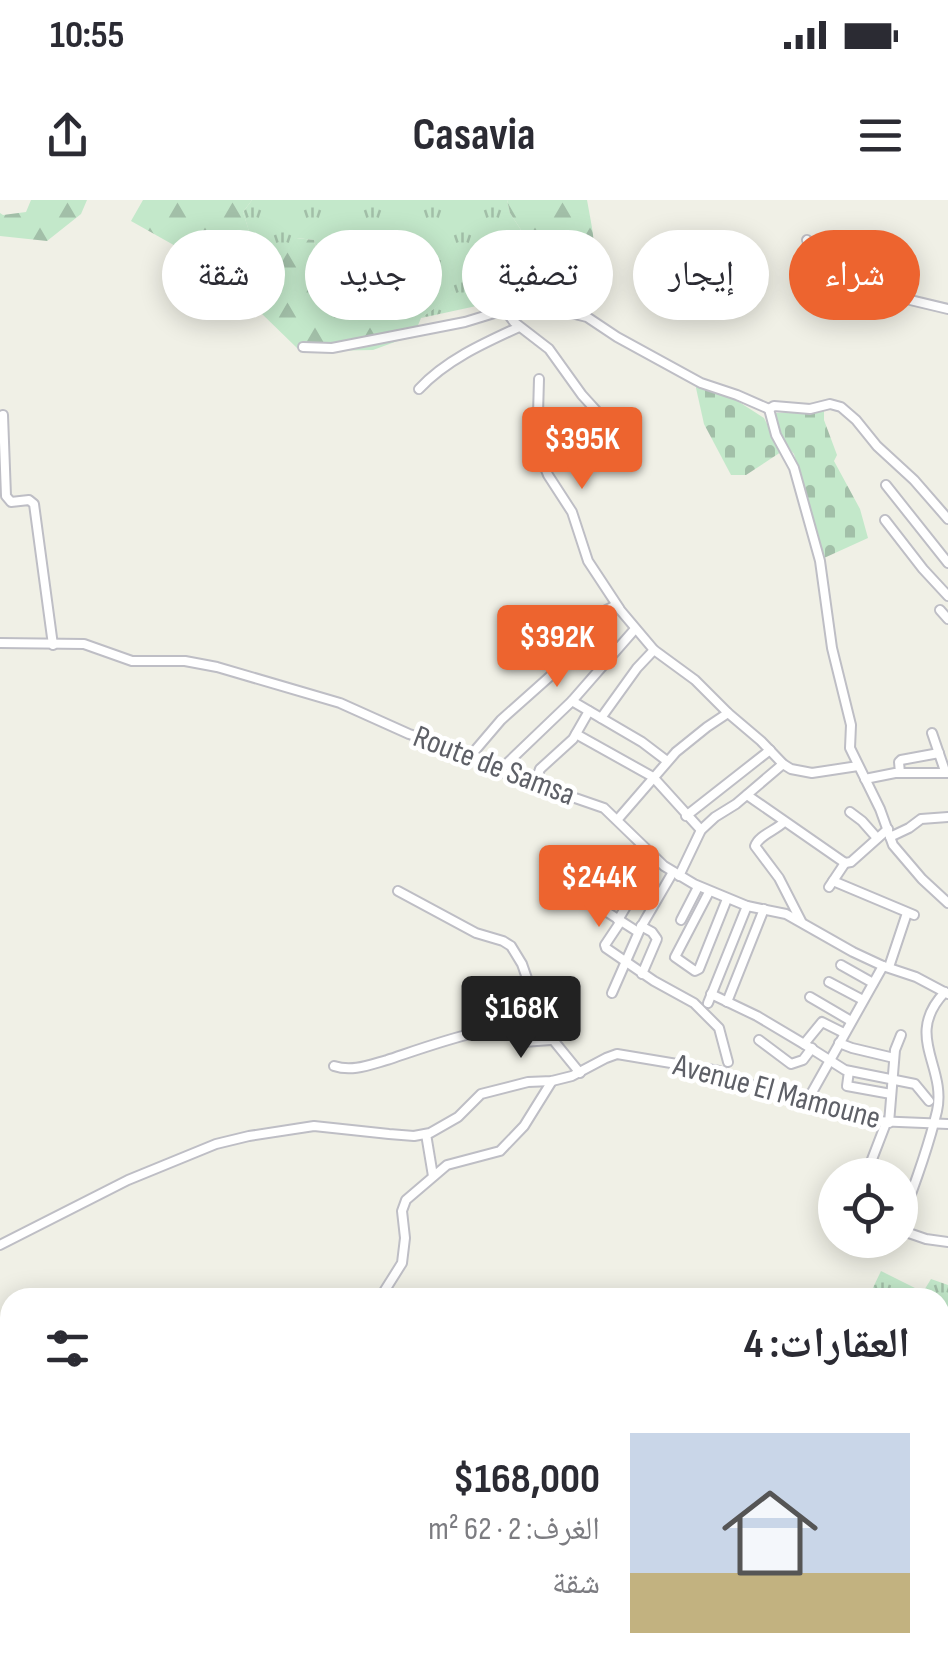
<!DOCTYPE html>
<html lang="ar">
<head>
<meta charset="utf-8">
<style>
	body { margin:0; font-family:"Sofia Sans Condensed","Noto Naskh Arabic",sans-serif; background:#f2f2f3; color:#2b2b33; direction:rtl; height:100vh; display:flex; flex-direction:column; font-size:38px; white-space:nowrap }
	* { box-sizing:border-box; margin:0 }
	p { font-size:32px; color:#7c7c81 }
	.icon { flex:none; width:55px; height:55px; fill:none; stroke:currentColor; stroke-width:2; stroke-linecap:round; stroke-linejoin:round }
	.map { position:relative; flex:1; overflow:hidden; direction:ltr }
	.sheet { position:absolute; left:0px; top:1088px; width:950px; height:392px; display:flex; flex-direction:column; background:#fff; border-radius:30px 30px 0 0; box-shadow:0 5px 25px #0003; direction:rtl }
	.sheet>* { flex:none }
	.guide { position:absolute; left:30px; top:30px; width:890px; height:90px; direction:rtl; display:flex; gap:20px }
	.controls { position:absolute; left:818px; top:958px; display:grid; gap:20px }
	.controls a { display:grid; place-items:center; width:100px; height:100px; border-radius:50%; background:#fff; box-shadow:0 5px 25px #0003; font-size:50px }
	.price { position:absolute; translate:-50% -85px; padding:0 22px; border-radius:10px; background:#ed642f; color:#fff; font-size:32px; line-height:65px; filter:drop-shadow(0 2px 5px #0008) }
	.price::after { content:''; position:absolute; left:50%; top:60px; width:30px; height:22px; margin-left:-15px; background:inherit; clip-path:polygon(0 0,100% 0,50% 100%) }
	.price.selected { background:#222; color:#fff }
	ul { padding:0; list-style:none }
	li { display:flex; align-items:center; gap:30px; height:250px; padding:0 40px }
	li span { display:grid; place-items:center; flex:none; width:280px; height:200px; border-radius:0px; color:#555 }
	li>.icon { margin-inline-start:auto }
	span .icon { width:120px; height:120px; fill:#fffc; stroke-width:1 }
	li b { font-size:42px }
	h2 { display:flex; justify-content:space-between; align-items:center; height:120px; padding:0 40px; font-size:42px }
	.tag { padding:0 35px; border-radius:45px; background:#fff; box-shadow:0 5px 25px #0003; font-size:35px; line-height:90px }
	.tag.selected { background:#ed642f; color:#fff }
	.status { display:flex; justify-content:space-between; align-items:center; height:70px; padding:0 50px; background:#fff; direction:ltr }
	.status svg { height:28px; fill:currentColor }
	header { display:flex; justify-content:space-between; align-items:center; height:130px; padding:0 40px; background:#fff; font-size:45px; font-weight:700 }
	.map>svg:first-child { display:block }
	.grass { fill:url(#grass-tufts) }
	.forest { fill:url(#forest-firs) }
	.cemetery { fill:url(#cemetery-stones) }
	.park { fill:#c3e8ca }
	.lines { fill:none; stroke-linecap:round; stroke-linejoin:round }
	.minor-casing { stroke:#bebec5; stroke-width:12 }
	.minor { stroke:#fff; stroke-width:8 }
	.labels { text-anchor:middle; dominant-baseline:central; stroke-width:9; stroke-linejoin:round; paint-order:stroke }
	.street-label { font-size:32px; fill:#5e6067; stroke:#fff }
</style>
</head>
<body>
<div class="status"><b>10:55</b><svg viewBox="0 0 49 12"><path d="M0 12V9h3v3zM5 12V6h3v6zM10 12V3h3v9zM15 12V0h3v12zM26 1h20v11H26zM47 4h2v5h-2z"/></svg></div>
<header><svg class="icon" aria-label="menu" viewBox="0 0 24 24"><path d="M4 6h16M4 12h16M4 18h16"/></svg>Casavia<svg class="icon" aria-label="share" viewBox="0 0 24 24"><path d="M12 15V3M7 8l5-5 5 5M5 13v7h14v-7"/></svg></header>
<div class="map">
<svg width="948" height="1479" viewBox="0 0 948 1479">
	<defs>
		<pattern id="grass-tufts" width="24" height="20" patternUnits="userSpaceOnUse" patternTransform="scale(2.5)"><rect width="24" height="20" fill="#c3e8ca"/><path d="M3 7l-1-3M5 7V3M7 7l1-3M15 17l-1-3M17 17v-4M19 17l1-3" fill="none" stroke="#a2bfa8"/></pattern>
		<pattern id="forest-firs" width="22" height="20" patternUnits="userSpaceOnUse" patternTransform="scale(2.5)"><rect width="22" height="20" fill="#c3e8ca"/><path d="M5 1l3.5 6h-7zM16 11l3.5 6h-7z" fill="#a2bfa8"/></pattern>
		<pattern id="cemetery-stones" width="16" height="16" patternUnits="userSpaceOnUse" patternTransform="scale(2.5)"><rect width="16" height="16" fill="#c3e8ca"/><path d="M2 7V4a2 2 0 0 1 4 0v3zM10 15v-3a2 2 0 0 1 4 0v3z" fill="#a2bfa8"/></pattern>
	</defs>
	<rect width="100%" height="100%" fill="#f0f0e6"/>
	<g class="grass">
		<path d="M252,0H507L510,13L521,30L525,49L540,73L541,92L421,118L455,93L430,85L378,102C342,83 324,82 314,40L297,38L259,64L243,12Z"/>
		<polygon points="881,1071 923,1092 931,1079 948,1085 948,1350 940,1351 940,1098 868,1098"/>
	</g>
	<g class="forest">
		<polygon points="31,0 87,0 81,14 47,41 0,36 0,13 3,15 26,12"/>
		<polygon points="143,0 252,0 243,12 259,63 296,38 314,40 319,63 334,79 377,102 430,85 449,82 456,93 421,118 414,135 373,150 321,151 297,148 260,112 195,57 131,21"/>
		<path d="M507,0H587C593,34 601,62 585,94L541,92L540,73L525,49L521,30L510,13Z"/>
	</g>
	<g class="cemetery">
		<polygon points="697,183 736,200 764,218 781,252 746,275 731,275 704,224 696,188"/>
		<polygon points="824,211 824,220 837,255 834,261 860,309 868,338 824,358 794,254 781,240 773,213"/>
	</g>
	<polygon class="park" points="0,1413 10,1414 10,1470 128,1470 139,1475 138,1479 0,1479"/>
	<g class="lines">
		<g class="minor-casing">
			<g id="minor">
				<path d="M807,40C818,51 833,56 844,67C851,74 852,81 860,88L948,109"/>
				<polyline points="505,110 514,122 549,149 582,195 602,217"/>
				<polyline points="303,147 332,148 465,122 517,106 535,104 587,117 617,137 701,183 737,195 769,209"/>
				<polyline points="539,179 538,214 542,260 548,275 572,312 588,361 619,408"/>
				<path d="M419,189C446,160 484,143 519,127"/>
				<polyline points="3,215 6,296 11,302 29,300 34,304 53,445"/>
				<polyline points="886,285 948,363"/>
				<polyline points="948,319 914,280 877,246 856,220 841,207 830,204 810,209 774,206 769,209 776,235 794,268 820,361 832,448 851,525 850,548 880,609 893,645 922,679 948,703"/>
				<polyline points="885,320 923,369 948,396"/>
				<polyline points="940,410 948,419"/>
				<polyline points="0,443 84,444 132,461 185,461 217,467 340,503 409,534 472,554 499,571 523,580 604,608 664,666 694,684 747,706 786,714 853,752 883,766 916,777 948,794"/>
				<polyline points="572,501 642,542 667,561"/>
				<polyline points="601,518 637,468 654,450"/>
				<polyline points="932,533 945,571"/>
				<polyline points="576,534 653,577 701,630"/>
				<polyline points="472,554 501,520 556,471 606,410 616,405 654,450 695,480 728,513 761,541 783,564 791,569 812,573 858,566"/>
				<polyline points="499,571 572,501 635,429"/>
				<polyline points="900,573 899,562 901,560 939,553"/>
				<polyline points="865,579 895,573 948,573"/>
				<polyline points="535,584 540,569 573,539 589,511"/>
				<polyline points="747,595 845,663 851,662 888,629"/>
				<polyline points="850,612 862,621 877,638"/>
				<polyline points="686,616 770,550"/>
				<polyline points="618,619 676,552 707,527 728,513"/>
				<path d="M784,622C775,631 759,635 755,646L779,678L801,721"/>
				<polyline points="890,637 909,628 921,619 948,617"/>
				<polyline points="679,676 701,630 715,617 736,604 783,564"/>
				<polyline points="833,681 914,715"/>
				<polyline points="829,687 845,663"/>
				<polyline points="398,691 476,733 503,741 511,746 522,764 545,830 580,873"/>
				<polyline points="709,692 675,757 695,771 699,769 727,699"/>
				<polyline points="582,696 638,732"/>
				<polyline points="600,708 625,667 645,648"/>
				<polyline points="618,720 655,658"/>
				<polyline points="681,720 698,687"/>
				<polyline points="621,721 605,745 606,748 654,781 694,803 719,828 728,862"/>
				<polyline points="641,726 652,732 657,739 642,774"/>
				<polyline points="841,765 873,783"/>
				<polyline points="889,767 907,713"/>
				<polyline points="829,782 863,800"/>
				<polyline points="612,793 641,727 673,672"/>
				<polyline points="711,794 757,816 804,844"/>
				<polyline points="810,797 851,821"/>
				<polyline points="727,802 764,709"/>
				<polyline points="708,803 747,706"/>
				<polyline points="506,828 523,842 551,840"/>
				<polyline points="844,833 822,822 804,844 845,870 915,884 929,901"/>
				<polyline points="759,840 791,864 803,860 812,848"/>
				<polyline points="839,843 852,848 894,858"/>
				<path d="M334,866C352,872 369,865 387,860C424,848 509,815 545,830"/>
				<polyline points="849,871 847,886 891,894"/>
				<polyline points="806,903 883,766"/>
				<polyline points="889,923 895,850 901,835"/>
				<polyline points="426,934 433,976"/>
				<polyline points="866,975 886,923"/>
				<path d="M900,1023C914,987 928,949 937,911C947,866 903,836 945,792"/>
				<polyline points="900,1030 926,1039 948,1042"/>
				<polyline points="0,1045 128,980 216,944 249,936 314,926 389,934 414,936 430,933 458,917 481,894 528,882 552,881 572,876 606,858 617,854 719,871 783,898 823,906 875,921 948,924"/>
				<polyline points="380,1098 402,1063 405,1038 402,1011 406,1000 447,965 500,951 524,926 552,881"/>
				<polyline points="940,1132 948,1131"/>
				<polyline points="0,1194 10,1209"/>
				<polyline points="940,1357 948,1356"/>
				<polyline points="0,1395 10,1399"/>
				<polyline points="940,1419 948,1424"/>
				<polyline points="940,1467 948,1473"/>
				<polyline points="164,1470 184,1479"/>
				<polyline points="502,1470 503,1479"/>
				<polyline points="797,1470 807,1479"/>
				<polyline points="812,1470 818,1479"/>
				<polyline points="885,1470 898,1479"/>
				<polyline points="341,1479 346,1470"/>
				<polyline points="537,1479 538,1470"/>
				<polyline points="636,1479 648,1474"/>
				<polyline points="721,1479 750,1470"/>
			</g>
		</g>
		<use href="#minor" class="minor"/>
	</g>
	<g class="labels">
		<g class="street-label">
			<text transform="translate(494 566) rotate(21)">Route de Samsa</text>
			<text transform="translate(777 892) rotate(15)">Avenue El Mamoune</text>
		</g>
	</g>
</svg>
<div class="controls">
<a><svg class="icon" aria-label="locate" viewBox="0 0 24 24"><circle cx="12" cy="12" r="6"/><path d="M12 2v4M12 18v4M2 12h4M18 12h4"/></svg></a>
</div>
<b class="price" style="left:582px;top:292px">$395K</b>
<b class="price" style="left:557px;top:490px">$392K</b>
<b class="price" style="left:599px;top:730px">$244K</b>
<b class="price selected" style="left:521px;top:861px">$168K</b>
<div class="guide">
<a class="tag selected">شراء</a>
<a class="tag">إيجار</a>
<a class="tag">تصفية</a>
<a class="tag">جديد</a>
<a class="tag">شقة</a>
</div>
<section class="sheet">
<h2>العقارات: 4<svg class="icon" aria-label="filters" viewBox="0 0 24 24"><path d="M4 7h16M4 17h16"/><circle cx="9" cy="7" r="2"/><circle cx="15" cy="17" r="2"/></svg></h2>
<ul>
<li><span style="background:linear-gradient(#c9d6e8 70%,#c2b280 0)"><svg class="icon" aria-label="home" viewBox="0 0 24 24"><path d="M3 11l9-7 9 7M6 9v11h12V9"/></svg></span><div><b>$168,000</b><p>الغرف: 2 · 62 m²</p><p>شقة</p></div></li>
</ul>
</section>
</div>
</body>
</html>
